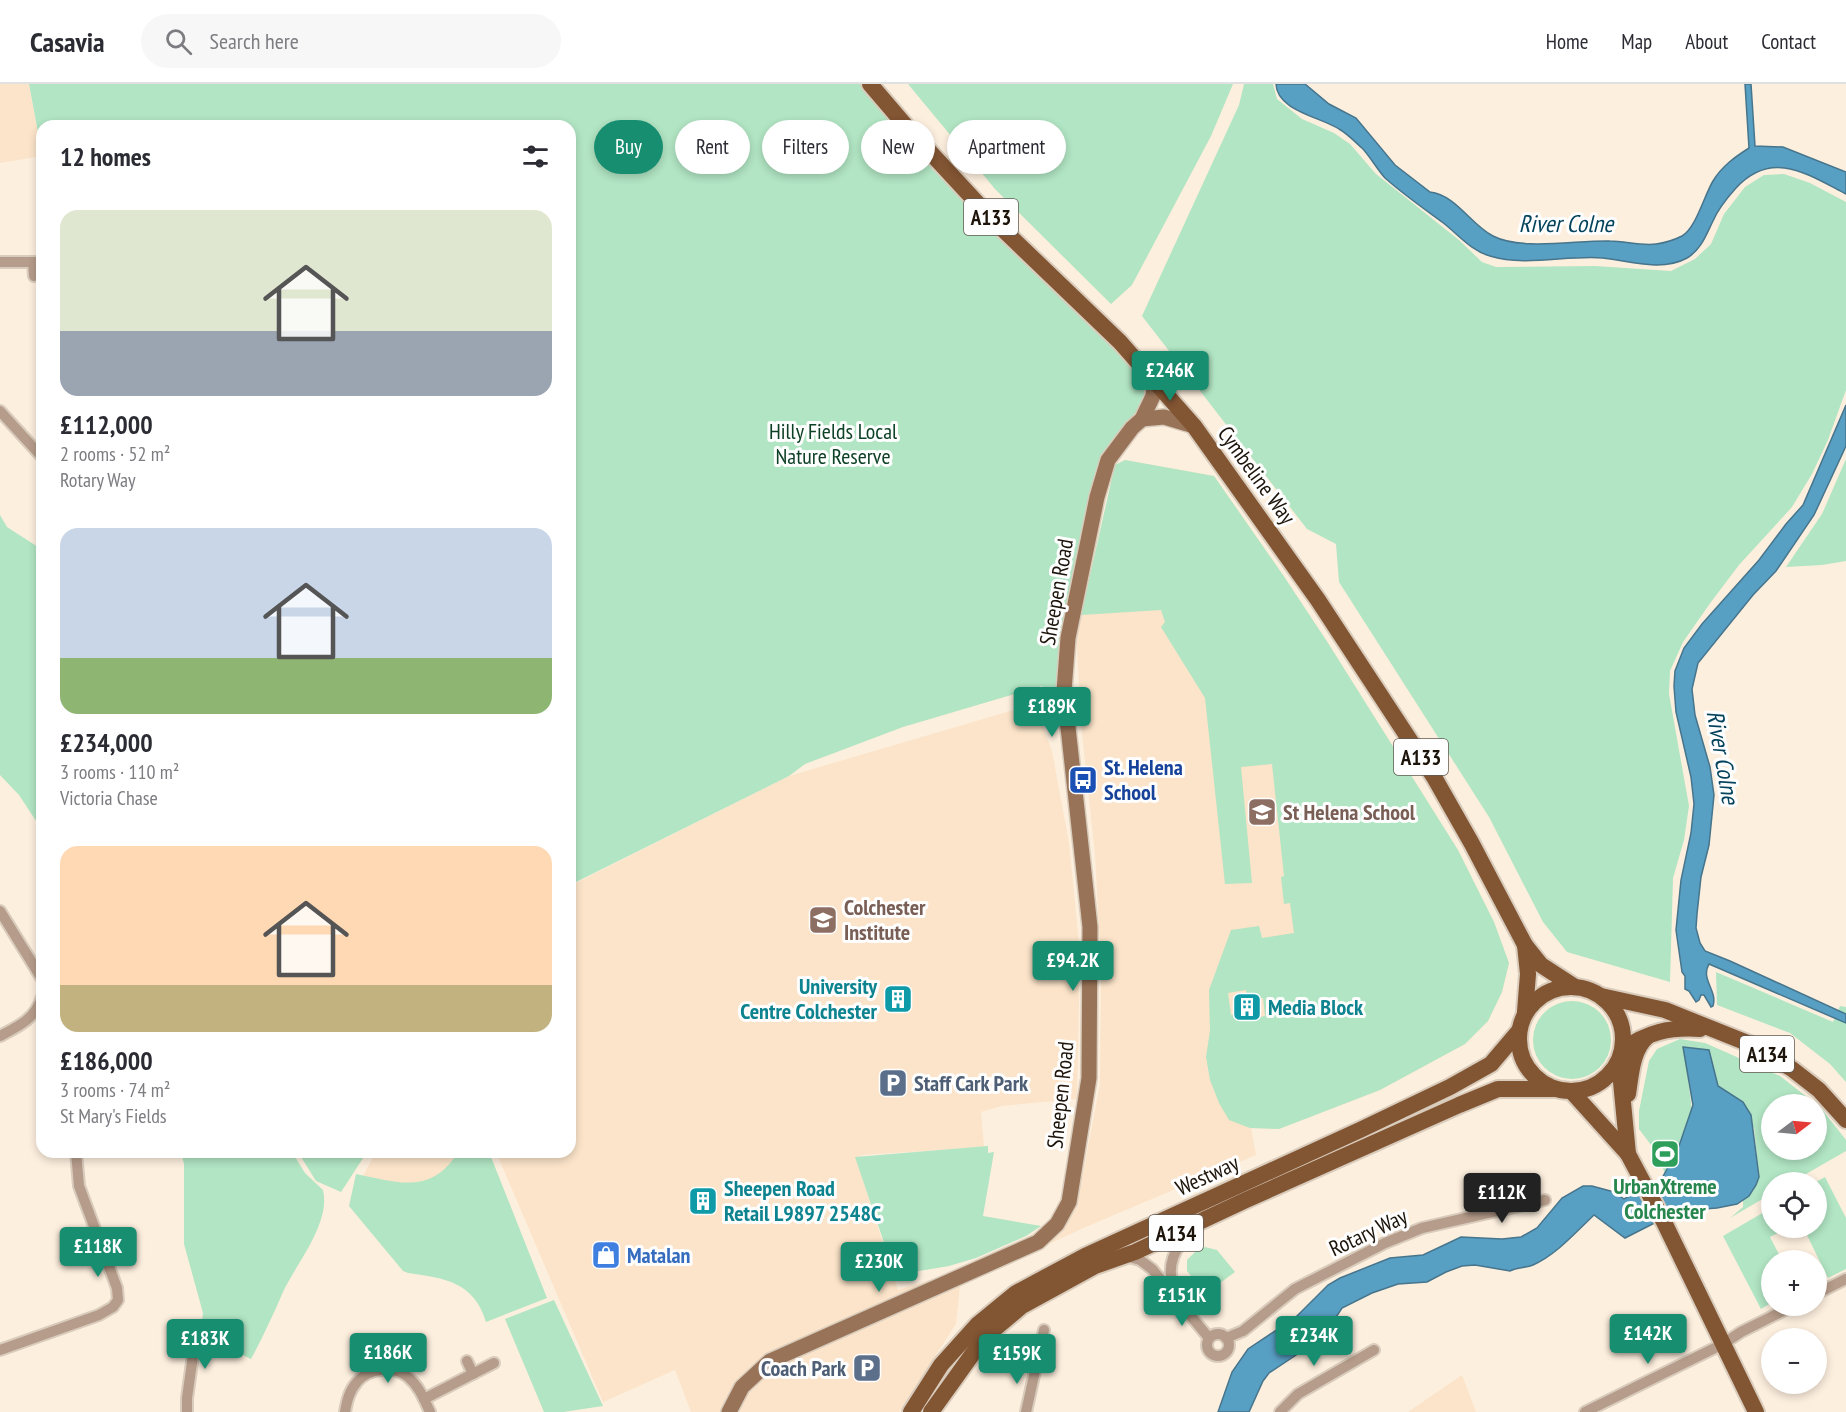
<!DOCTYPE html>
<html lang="en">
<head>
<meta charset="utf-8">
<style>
	body { margin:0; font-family:"PT Sans Narrow",sans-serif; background:#f7f7f7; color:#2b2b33; height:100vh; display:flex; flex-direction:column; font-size:22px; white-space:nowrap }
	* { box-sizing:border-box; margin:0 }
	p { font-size:20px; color:#7c7c81 }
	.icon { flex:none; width:33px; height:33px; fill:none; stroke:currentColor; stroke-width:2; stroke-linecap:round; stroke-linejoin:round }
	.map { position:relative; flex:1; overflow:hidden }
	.drawer { position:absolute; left:36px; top:36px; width:540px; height:1038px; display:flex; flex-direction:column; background:#fff; border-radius:18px; box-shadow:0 3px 9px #0003 }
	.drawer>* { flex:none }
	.hud { position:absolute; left:594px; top:36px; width:570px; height:54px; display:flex; gap:12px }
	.needle { width:39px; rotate:74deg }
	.controls { position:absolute; left:1761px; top:1010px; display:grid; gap:12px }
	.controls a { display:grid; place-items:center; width:66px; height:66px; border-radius:50%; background:#fff; box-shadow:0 3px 9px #0003; font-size:30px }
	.price { position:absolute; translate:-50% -51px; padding:0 14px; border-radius:6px; background:#188e71; color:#fff; font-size:20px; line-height:39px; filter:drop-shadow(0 2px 3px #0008) }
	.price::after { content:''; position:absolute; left:50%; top:36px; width:18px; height:14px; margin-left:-9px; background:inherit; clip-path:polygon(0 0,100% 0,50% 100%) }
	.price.current { background:#222; color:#fff }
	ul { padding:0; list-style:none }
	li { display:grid; align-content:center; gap:12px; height:318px; padding:0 24px }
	li span { display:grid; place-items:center; height:186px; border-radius:18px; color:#555 }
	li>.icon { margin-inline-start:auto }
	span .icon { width:108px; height:108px; fill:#fffc; stroke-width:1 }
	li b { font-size:26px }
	h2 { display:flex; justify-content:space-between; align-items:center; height:72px; padding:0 24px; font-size:26px }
	.chip { padding:0 21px; border-radius:27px; background:#fff; box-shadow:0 3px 9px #0003; font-size:21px; line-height:54px }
	.chip.current { background:#188e71; color:#fff }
	header { display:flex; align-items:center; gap:36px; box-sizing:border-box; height:84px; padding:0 30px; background:#fff; border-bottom:2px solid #e1e1e2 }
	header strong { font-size:28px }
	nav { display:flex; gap:33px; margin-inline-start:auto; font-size:21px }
	.search { width:420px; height:54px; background:#f7f7f7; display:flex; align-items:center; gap:15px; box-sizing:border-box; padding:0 21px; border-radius:33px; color:#7c7c81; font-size:22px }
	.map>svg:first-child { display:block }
	.built { fill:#fbe4c9 }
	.green { fill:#b1e5c3; fill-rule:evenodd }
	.water { fill:#589fc4; stroke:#46758c; stroke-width:1.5 }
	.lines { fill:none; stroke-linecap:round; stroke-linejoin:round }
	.street-casing { stroke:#d9ccbc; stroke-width:14 }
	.secondary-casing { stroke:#d9ccbc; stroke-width:18 }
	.primary-casing { stroke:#d9ccbc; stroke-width:20 }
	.street { stroke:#b69c8a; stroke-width:10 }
	.secondary { stroke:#987358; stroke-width:15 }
	.primary { stroke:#825533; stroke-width:16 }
	.labels { text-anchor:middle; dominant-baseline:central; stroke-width:6; stroke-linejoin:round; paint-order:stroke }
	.shield { fill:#fefefe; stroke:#605a53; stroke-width:1.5 }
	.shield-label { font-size:21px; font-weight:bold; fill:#1c140a }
	.park-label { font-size:22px; fill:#0d4126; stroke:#fefefe }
	.street-label { font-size:22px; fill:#1c140a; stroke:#fefefe }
	.transit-label { font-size:22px; font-weight:bold; fill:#164399; stroke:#fefefe; text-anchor:start }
	.education-label { font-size:22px; font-weight:bold; fill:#785e54; stroke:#fefefe; text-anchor:start }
	.culture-label { font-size:22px; font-weight:bold; fill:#0d838f; stroke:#fefefe; text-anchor:start }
	.service-label { font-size:22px; font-weight:bold; fill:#4e5e75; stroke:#fefefe; text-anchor:start }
	.leisure-label { font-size:22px; font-weight:bold; fill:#27864d; stroke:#fefefe }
	.shop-label { font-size:22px; font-weight:bold; fill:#366cbe; stroke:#fefefe; text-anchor:start }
	.water-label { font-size:24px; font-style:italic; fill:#05435d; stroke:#fefefe }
</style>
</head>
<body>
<header>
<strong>Casavia</strong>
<div class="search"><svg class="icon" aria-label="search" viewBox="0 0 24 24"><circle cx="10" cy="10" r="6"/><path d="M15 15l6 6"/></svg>Search here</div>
<nav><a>Home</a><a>Map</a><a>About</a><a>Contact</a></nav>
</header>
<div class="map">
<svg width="1846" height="1328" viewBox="0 0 1846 1328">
	<rect width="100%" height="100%" fill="#fdefde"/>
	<g class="built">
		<polygon points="0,0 29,0 42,72 0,79"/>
		<polygon points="1125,376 1214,392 1283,491 1328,559 1458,766 1494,838 1509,879 1502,908 1488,937 1465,960 1380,1006 1279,1045 1251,1044 1256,1071 1081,1145 960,1202 956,1240 899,1328 691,1328 675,1286 603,1318 496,1068 570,1068 570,802 789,692 1034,620 1052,667 1069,759 1080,869 1077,1015 1001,1022 981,1028 984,1063 863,1071 856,1074 898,1206 964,1185 1030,1156 1055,1139 1078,1115 1100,1000 1101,882 1095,770 1082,649 1076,551 1115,381"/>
		<polygon points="376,1068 465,1068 429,1107 362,1094"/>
		<polygon points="1462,1291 1476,1328 1408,1328"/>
	</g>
	<g class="green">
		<path d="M29,0H865L931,77L928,80L933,86L1127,276C1169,326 1125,329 1105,367C1096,385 1093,406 1088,425C1074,485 1065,546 1055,607L1045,608L1042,602L903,643L805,680L789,692L570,801V42H42V70Z"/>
		<polygon points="908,0 1233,0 1211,52 1132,201 1111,220 995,105"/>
		<polygon points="1244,0 1273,0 1277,15 1302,35 1334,49 1350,60 1376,90 1459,156 1482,178 1496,183 1595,182 1671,187 1695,175 1711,160 1724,130 1745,103 1764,91 1784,90 1810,99 1846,118 1846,306 1828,356 1812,390 1792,423 1739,481 1711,518 1683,558 1670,587 1669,610 1689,722 1684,756 1673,794 1670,898 1567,868 1543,838 1489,733 1339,498 1336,460 1307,445 1142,232 1239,21"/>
		<polygon points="1846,375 1846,477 1822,481 1786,483 1822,430"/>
		<path d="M1125,376L1214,392L1283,491L1328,559L1458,766L1494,838L1509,879L1502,908L1488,937L1465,960L1380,1006L1279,1045L1250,1044L1229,1036L1219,1019L1210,996L1206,973L1210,947L1209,906L1231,846L1259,842L1262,854L1294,849L1290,819L1284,820L1281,793L1284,792L1272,680L1241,683L1252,799L1225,800L1205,614L1161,543L1165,538L1161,526L1081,531L1115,381ZM1246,906L1247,916L1263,914L1265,932L1238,936L1237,930L1231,931L1228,909Z"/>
		<polygon points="0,431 7,443 38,463 42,472 42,746 19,711 0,691"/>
		<polygon points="1716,888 1833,938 1840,922 1846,923 1846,998 1830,980 1790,949 1717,921"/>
		<circle cx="1572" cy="956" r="39"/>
		<polygon points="1680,955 1705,959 1780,992 1816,1020 1772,1020 1772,1065 1816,1065 1817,1021 1821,1024 1846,1056 1846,1067 1792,1098 1772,1098 1771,1110 1730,1134 1743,1123 1743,1116 1753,1107 1759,1093 1754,1044 1718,1002 1709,966 1684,963 1692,1027 1678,1065 1665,1089 1654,1065 1639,1045 1639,1027 1649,977 1657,965"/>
		<polygon points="988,1062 988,1069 994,1068 983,1132 1041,1142 1026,1152 976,1174 949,1182 895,1191 855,1073"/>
		<path d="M181,1068H292L305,1089L323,1106C331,1139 296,1180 283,1208C273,1231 263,1253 251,1275L200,1251L203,1229L184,1160V1080Z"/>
		<polygon points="298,1068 367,1068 341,1108 316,1097"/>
		<path d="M458,1068H489L547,1214L486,1238C474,1198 445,1194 408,1189L403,1187L349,1122L356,1090C397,1098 431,1112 458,1068Z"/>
		<polygon points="1825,1093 1846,1134 1846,1185 1828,1194 1803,1143 1816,1143 1816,1098"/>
		<polygon points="1771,1124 1772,1143 1790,1143 1770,1153 1782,1176 1772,1176 1771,1219 1761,1225 1723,1152"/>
		<polygon points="1205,1163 1217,1166 1235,1188 1205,1210 1187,1187 1187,1176 1196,1167"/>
		<polygon points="554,1216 603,1322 563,1328 544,1328 505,1235"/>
	</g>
	<g class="water">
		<path d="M1276,0H1305L1329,20L1356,34L1395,81L1430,108C1456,111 1471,141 1493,152C1522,167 1577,156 1610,157C1625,157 1641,162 1656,160C1664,159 1674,156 1682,152C1696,144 1704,112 1713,97C1722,82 1735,73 1749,64L1745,0H1751L1755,62L1783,63L1846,88V110C1807,90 1772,65 1736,104C1727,114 1718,125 1713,137C1706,151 1701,166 1687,174C1662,188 1629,177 1603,174C1566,171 1526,183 1490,172C1471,167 1458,150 1442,138C1423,124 1403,110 1385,94C1377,85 1371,74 1363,65C1355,58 1348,50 1339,45C1321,33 1277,27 1276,0Z"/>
		<path d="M1846,321V362L1814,431L1776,487L1753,511L1698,579L1692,605L1695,631L1710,683L1714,711L1709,761L1701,793L1697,830L1696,844L1700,859L1705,867L1730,877L1846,930V939L1709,880C1700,895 1718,907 1713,922L1711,923L1704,911H1701L1699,916L1696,918L1689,907L1685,905V892L1682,888L1676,846L1681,796L1691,749L1694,720L1691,693L1676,628L1674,602L1675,587L1684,564L1702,540L1759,476L1786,440L1803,421Z"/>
		<path d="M1683,963L1709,966L1718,1002L1743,1018L1751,1031L1759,1093L1756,1101L1749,1112L1737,1120L1717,1124L1678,1127L1625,1154L1594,1131C1576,1148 1556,1171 1533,1181C1526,1184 1517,1183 1510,1187L1475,1181L1462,1182L1446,1188L1427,1198L1398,1200L1372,1209L1342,1224L1323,1253L1269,1289L1263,1297L1249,1328H1218L1232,1288L1248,1265L1296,1233L1328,1201L1340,1194L1390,1174L1423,1171L1461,1153L1502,1155L1521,1153L1537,1144L1562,1114L1583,1102H1592L1614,1108L1624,1115L1661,1096L1678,1065L1693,1021Z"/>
	</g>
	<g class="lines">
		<g class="street-casing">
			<g id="street">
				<polyline points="0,178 42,178"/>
				<polyline points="33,178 34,192"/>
				<polyline points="0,327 42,373"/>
				<polyline points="0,827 42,895"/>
				<path d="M0,952C19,942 35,935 42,913"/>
				<polyline points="1126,1172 1140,1176 1152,1185 1209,1254"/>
				<path d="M1175,1206C1164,1182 1176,1164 1190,1145"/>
				<polyline points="1816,1210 1846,1195"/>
				<circle cx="1218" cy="1261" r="11"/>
				<polyline points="1226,1254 1243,1247 1295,1205 1385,1159 1422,1144 1545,1116"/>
				<polyline points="0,1266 99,1231 113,1223 118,1216 117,1204 79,1102 76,1068"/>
				<polyline points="467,1277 473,1290"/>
				<polyline points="424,1315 494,1279"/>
				<polyline points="187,1328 187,1314 197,1243"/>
				<path d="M345,1328C347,1317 349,1307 357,1298C368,1284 394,1281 408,1293C419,1302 424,1315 430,1328"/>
				<polyline points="1026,1328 1044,1246"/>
				<polyline points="1280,1328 1298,1310 1374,1266"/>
				<polyline points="1585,1328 1723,1260 1741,1248 1795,1221"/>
			</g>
		</g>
		<g class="secondary-casing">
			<g id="secondary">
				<polyline points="1142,335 1164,333 1194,342"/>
				<polyline points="729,1328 742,1303 770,1277 1038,1158 1057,1140 1069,1118 1089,994 1090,843 1064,607 1068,554 1097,413 1108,376 1132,344 1142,335 1153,312 1155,297"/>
			</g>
		</g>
		<g class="primary-casing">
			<g id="primary">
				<polyline points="870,0 905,41 991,134 1120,258 1194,342 1318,516 1434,693 1472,760 1525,861 1541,881 1575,903"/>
				<polyline points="1525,861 1528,890 1525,928"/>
				<circle cx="1571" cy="955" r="52"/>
				<polyline points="1601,912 1665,926 1750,960 1792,985 1819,1006 1846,1036"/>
				<path d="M1622,966C1648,948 1669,943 1700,945"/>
				<polyline points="1619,977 1628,1070"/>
				<polyline points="1572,1008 1628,1070 1664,1138 1756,1328"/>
				<path d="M1628,1010C1631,991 1632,966 1647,953"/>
				<polyline points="911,1328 941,1281 977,1241 1016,1209 1085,1172 1360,1046 1450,1003 1491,980 1519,947"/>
				<polyline points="931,1328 984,1254 1022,1222 1095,1182 1135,1168 1246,1116 1459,1021 1498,1005 1553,1005"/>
			</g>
		</g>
		<use href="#street" class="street"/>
		<use href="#secondary" class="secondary"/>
		<use href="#primary" class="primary"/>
	</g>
	<defs>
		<g id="bus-square" transform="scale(1.5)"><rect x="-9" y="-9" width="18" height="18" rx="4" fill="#1a4fb4" stroke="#fefefe"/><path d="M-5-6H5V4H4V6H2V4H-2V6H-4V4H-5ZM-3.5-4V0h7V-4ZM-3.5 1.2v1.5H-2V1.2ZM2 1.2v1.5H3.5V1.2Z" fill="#fff"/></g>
		<g id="school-square" transform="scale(1.5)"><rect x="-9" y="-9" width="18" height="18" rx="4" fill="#8d6e63" stroke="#fefefe"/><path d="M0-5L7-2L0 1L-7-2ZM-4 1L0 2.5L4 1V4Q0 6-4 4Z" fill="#fff"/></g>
		<g id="university-square" transform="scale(1.5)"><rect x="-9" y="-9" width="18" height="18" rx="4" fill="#8d6e63" stroke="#fefefe"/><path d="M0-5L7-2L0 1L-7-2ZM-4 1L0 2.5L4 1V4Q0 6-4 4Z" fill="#fff"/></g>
		<g id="building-square" transform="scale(1.5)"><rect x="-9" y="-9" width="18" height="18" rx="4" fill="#0f9aa8" stroke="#fefefe"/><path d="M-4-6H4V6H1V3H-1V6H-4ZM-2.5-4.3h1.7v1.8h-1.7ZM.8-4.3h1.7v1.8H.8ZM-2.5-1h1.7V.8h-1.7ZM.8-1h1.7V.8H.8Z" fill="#fff"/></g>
		<g id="parking-square" transform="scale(1.5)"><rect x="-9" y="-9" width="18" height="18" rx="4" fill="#5c6f8a" stroke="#fefefe"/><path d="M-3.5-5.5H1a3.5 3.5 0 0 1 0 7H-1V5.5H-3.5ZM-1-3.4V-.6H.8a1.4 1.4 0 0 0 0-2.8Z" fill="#fff"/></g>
		<g id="stadium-square" transform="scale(1.5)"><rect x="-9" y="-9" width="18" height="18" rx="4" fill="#2e9e5b" stroke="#fefefe"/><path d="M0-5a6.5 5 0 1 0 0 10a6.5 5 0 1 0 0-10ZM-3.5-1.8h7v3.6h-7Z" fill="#fff"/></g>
		<g id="shop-square" transform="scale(1.5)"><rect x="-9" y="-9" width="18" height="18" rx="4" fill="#3f7fe0" stroke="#fefefe"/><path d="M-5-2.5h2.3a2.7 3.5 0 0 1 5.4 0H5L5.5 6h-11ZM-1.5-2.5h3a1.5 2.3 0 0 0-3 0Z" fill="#fff"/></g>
	</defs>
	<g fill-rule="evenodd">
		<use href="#bus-square" x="1083" y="696"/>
		<use href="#school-square" x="1262" y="728"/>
		<use href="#university-square" x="823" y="836"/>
		<use href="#building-square" x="898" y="915"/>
		<use href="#building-square" x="1247" y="923"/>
		<use href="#parking-square" x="893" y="999"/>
		<use href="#stadium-square" x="1665" y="1070"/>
		<use href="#building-square" x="703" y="1117"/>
		<use href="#shop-square" x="606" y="1171"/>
		<use href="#parking-square" x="867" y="1284"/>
	</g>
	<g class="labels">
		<g class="shield">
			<rect x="964" y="115" width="54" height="36" rx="4.5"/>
			<rect x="1394" y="655" width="54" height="36" rx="4.5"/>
			<rect x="1740" y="952" width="54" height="36" rx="4.5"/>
			<rect x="1149" y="1131" width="54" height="36" rx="4.5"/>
		</g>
		<g class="shield-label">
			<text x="991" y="133">A133</text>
			<text x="1421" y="673">A133</text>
			<text x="1767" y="970">A134</text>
			<text x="1176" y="1149">A134</text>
		</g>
		<g class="park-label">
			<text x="833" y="347">Hilly Fields Local<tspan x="833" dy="25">Nature Reserve</tspan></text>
		</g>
		<g class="street-label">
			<text transform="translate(1257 391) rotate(54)">Cymbeline Way</text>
			<text transform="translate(1056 508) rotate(-80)">Sheepen Road</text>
			<text transform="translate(1060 1011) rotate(-84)">Sheepen Road</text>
			<text transform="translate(1207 1091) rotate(-25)">Westway</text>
			<text transform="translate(1368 1148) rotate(-25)">Rotary Way</text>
		</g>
		<g class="transit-label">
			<text x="1104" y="683">St. Helena<tspan x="1104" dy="25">School</tspan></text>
		</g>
		<g class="education-label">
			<text x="1283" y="728">St Helena School</text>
			<text x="844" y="823">Colchester<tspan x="844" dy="25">Institute</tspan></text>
		</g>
		<g class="culture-label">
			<text x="877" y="902" text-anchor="end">University<tspan x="877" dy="25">Centre Colchester</tspan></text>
			<text x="1268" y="923">Media Block</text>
			<text x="724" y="1104">Sheepen Road<tspan x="724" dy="25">Retail L9897 2548C</tspan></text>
		</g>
		<g class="service-label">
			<text x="914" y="999">Staff Cark Park</text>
			<text x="846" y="1284" text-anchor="end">Coach Park</text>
		</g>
		<g class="leisure-label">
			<text x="1665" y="1102">UrbanXtreme<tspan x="1665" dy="25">Colchester</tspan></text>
		</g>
		<g class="shop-label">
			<text x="627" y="1171">Matalan</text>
		</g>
		<g class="water-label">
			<text x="1566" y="139">River Colne</text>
			<text transform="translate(1723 673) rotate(80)">River Colne</text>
		</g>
	</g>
</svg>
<div class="controls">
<a><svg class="needle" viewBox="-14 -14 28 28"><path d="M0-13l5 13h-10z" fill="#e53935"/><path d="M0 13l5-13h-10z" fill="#7c7c81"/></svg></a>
<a><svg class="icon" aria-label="locate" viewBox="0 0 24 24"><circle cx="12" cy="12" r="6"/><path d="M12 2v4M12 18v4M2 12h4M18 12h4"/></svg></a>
<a>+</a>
<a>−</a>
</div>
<b class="price" style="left:1170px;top:318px">£246K</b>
<b class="price" style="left:1052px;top:654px">£189K</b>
<b class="price" style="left:1073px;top:908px">£94.2K</b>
<b class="price current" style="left:1502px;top:1140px">£112K</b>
<b class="price" style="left:98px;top:1194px">£118K</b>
<b class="price" style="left:879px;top:1209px">£230K</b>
<b class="price" style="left:1182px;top:1243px">£151K</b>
<b class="price" style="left:1648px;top:1281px">£142K</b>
<b class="price" style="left:1314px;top:1283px">£234K</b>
<b class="price" style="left:205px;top:1286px">£183K</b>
<b class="price" style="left:388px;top:1300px">£186K</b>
<b class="price" style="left:1017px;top:1301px">£159K</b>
<div class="hud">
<a class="chip current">Buy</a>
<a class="chip">Rent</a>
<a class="chip">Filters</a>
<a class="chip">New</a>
<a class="chip">Apartment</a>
</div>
<section class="drawer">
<h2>12 homes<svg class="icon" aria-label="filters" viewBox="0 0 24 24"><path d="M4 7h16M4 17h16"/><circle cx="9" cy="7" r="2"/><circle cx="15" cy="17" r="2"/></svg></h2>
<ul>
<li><span style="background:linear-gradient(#dfe7d0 65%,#9aa5b1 0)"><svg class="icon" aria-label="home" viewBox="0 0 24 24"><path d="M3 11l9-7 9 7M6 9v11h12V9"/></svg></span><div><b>£112,000</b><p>2 rooms · 52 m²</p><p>Rotary Way</p></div></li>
<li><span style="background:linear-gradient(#c9d6e8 70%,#8fb573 0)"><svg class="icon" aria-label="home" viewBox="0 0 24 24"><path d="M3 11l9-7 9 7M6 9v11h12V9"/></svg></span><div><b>£234,000</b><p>3 rooms · 110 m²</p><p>Victoria Chase</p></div></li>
<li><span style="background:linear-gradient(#ffd9b3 75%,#c2b280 0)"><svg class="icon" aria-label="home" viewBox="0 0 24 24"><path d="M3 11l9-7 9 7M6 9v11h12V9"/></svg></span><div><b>£186,000</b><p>3 rooms · 74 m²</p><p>St Mary's Fields</p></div></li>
</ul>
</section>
</div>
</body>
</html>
